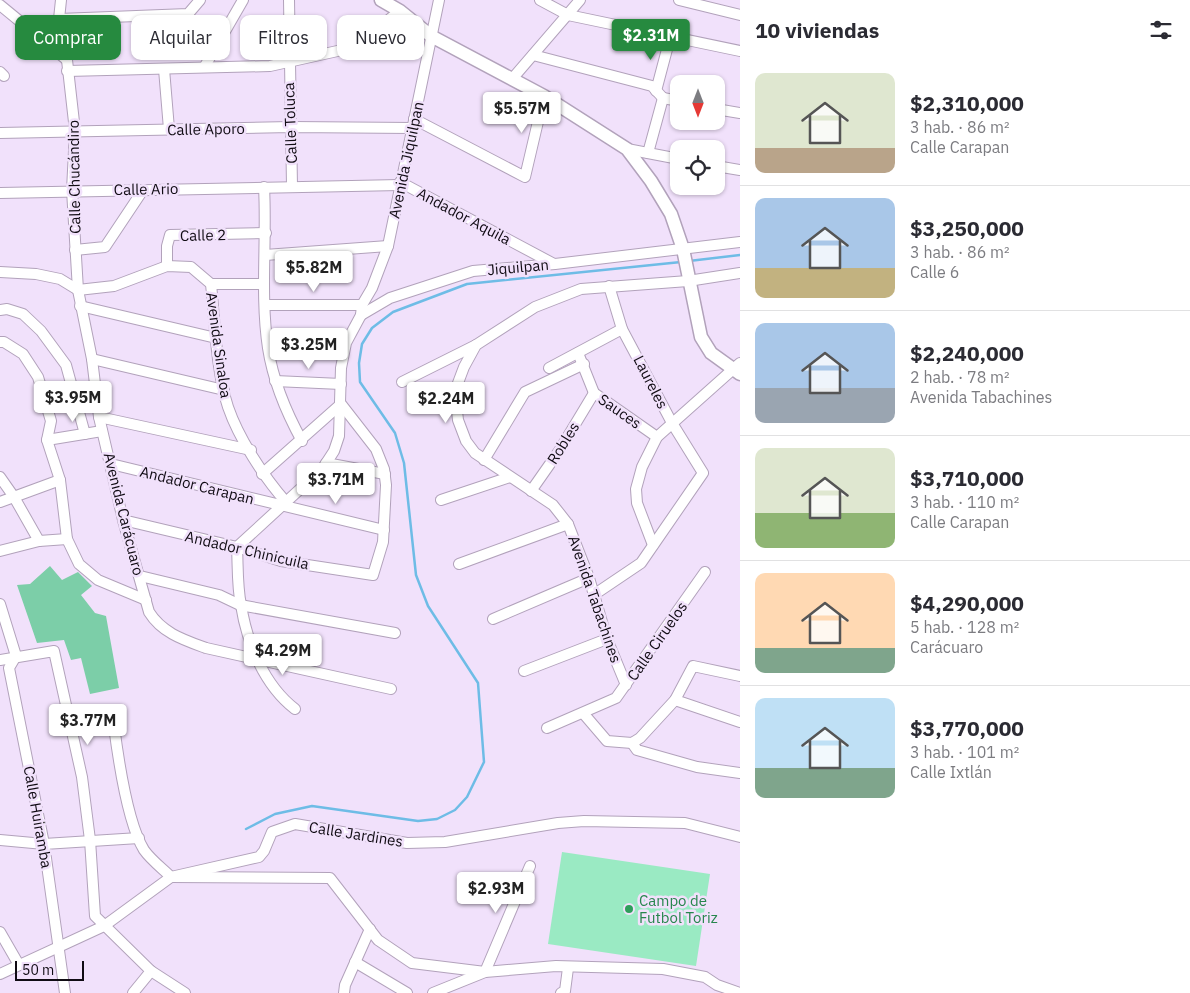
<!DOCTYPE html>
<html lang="es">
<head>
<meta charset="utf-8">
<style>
	body { margin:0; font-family:"IBM Plex Sans",sans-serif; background:#f2f2f3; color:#2b2b33; height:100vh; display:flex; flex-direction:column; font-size:19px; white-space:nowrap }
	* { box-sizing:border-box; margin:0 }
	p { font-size:16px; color:#7c7c81 }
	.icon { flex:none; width:28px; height:28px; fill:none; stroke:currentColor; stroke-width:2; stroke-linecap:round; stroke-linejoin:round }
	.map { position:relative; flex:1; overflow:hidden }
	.drawer { display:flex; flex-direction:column; background:#fff; width:450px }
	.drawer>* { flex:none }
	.top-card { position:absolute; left:15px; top:15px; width:475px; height:45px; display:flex; gap:10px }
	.needle { width:32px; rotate:180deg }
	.buttons { position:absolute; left:670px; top:75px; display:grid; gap:10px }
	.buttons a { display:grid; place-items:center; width:55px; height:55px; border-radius:10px; background:#fff; box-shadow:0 1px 4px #0004; font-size:25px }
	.scale { position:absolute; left:15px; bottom:12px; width:69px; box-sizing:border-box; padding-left:5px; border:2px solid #100b13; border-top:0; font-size:14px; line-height:18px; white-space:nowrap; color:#100b13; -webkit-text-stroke:4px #f1e1fb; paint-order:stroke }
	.price { position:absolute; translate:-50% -42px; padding:0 11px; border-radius:5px; background:#fff; color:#222; font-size:16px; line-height:32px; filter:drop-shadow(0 1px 2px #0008) }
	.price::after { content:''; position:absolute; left:50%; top:30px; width:15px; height:11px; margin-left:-8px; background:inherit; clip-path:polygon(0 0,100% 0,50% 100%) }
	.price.on { background:#268a3f; color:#fff }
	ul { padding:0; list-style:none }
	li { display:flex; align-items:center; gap:15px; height:125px; padding:0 15px }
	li+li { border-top:1px solid #e1e1e2 }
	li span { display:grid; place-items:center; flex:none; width:140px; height:100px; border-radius:10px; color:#555 }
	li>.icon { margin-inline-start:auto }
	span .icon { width:60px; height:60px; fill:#fffc; stroke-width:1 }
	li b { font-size:21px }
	h2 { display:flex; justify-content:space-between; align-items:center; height:60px; padding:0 15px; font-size:21px }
	.pill { padding:0 18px; border-radius:10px; background:#fff; box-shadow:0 1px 4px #0004; font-size:18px; line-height:45px }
	.pill.on { background:#268a3f; color:#fff }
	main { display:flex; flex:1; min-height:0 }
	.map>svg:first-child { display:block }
	.green { fill:#9aeac3 }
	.forest { fill:#7ccea8 }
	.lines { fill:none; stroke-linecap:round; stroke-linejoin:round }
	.stream { stroke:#6ebce6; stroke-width:2.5 }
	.minor-casing { stroke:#b2a2bb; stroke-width:12 }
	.tertiary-casing { stroke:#b2a2bb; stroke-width:15 }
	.minor { stroke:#fff; stroke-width:10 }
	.tertiary { stroke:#fff; stroke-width:12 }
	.leisure-dot { fill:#2e9e5b; stroke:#f1e1fb; stroke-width:2 }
	.labels { text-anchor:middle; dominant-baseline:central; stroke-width:5; stroke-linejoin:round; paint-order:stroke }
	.street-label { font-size:15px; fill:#100b13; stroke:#f1e1fb }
	.leisure-label { font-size:15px; fill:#27864d; stroke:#f1e1fb; text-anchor:start }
</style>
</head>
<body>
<main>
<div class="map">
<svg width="740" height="993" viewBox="0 0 740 993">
	<rect width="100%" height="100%" fill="#f1e1fb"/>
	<polygon class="green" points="562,852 710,874 696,966 548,944"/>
	<polygon class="forest" points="50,566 62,580 78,572 92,586 81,595 95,613 106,616 119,688 90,694 81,658 71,660 64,640 37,643 17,585 30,584"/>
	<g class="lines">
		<g class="stream">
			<polyline points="689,261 740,255"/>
			<polyline points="246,829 275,814 312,806 418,821 437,819 455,810 467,797 484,762 478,683 428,606 416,575 404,463 395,433 360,382 359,363 362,344 372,328 393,312 467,284 681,262"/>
		</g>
		<g class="minor-casing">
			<g id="minor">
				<path d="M61,0L59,19L67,60L75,131L72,190L78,290L92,359L99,417L123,520L149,612C162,633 184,640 206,648L391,689"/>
				<polyline points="289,0 292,186"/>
				<polyline points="540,0 568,15 740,51"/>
				<polyline points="679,0 740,15"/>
				<polyline points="0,5 67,60"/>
				<polyline points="59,19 188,14 200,0"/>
				<polyline points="533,55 652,86 663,98"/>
				<polyline points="205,66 243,0"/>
				<polyline points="164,69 169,129"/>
				<polyline points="67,71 270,66 342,50 360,42 400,11"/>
				<polyline points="0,72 4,76"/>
				<polyline points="512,79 580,0"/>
				<polyline points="656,91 670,38"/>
				<polyline points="663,98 679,101"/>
				<polyline points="716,109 740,113"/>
				<polyline points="414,119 525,177 544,96"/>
				<polyline points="0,133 291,127 412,128"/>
				<polyline points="627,149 679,159"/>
				<polyline points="648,153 663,98"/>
				<polyline points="716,166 740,170"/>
				<polyline points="400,182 554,264"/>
				<path d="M264,187C267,240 260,295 268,348C273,380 286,412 302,441"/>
				<polyline points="0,193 400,185"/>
				<polyline points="75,250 105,247 143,190"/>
				<polyline points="265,255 388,246"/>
				<polyline points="167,266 167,246 170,235 266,233"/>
				<polyline points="0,272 36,274 60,279 78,290"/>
				<polyline points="211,284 264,284"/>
				<path d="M78,290L114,286L167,266L191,267L211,284C215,323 216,370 228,407C239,439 264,477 286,502"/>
				<polyline points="266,305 362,305"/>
				<polyline points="80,306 216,338"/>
				<polyline points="0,310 7,309 23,314 41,331 66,365 85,434"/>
				<polyline points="361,315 390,298 473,271 555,264 740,242"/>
				<polyline points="0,342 4,342 23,354 38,377 51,421 47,440 60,480 67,539 79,564 98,580 146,600"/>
				<polyline points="578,353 594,393 657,437"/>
				<polyline points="92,359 224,390"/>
				<polyline points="549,368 622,329"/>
				<polyline points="275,381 341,384"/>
				<polyline points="402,382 476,345"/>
				<polyline points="99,417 251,450"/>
				<polyline points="47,440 102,431"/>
				<polyline points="484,460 525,392 584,364"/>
				<polyline points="326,463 385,474"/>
				<polyline points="111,464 384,530"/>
				<polyline points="0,477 14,497 39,541"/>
				<polyline points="531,491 559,451 594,393"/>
				<polyline points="441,500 510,477"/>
				<polyline points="0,502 60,480"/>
				<polyline points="123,520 237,547 281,561 373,575 383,542 386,485 384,469 376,449 341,404 262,474"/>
				<polyline points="653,545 637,503 636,489 642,467 657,437 740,363"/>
				<polyline points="0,551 39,541 67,539"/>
				<polyline points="459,564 568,524"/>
				<polyline points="140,576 219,595 240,605 395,633"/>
				<polyline points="595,594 641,563 703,473 672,423 622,329 609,286"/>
				<polyline points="0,604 16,656 9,668 44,844 65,993"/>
				<polyline points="493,619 589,578"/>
				<polyline points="0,660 54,651 82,777 90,840 95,916 151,971 185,993"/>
				<polyline points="524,671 607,639"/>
				<polyline points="626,685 607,639 589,578 568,524 553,505 475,453 466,441 458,420 456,402 458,383 464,367 476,345 535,307 581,289 688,281 740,273"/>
				<polyline points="675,700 740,722"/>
				<path d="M295,709C264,685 247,643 241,605C237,586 238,566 237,547L323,468L334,451L339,436L341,368L346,343L361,315L362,305L372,288L388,246L439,0"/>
				<polyline points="583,713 607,741 632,743 640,738 675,700 693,666 740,676"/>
				<path d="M114,726C118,757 128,824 144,850C151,860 163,869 171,877L330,878L378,940L412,963L485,972L556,966L663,969L705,977L717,985L740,993"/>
				<polyline points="547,728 616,698 705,572"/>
				<polyline points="632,743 637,750 697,767 740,773"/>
				<polyline points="0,840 44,844 139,838"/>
				<polyline points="0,932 19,965"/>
				<polyline points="355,962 407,993"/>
				<polyline points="0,974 104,926 171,877 259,857 264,851 272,832 295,824 407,843 445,842 558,823 584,821 685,823 740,837"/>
				<polyline points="133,993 151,971"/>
				<polyline points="344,993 345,985 370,929"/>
				<polyline points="433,993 485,972 530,866"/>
				<polyline points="561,993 565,991 568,968"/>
			</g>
		</g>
		<g class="tertiary-casing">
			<polyline id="tertiary" points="381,0 400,11 431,36 544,96 627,149 651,181 671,214 683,249 701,337 711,353 740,374"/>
		</g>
		<use href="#minor" class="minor"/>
		<use href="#tertiary" class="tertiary"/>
	</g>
	<circle class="leisure-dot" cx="629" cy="909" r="5"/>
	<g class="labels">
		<g class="street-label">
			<text transform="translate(290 123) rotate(-92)">Calle Toluca</text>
			<text transform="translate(206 129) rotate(-1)">Calle Aporo</text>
			<text transform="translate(406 160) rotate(-78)">Avenida Jiquilpan</text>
			<text transform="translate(74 177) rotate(-91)">Calle Chucándiro</text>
			<text transform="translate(146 189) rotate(-1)">Calle Ario</text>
			<text transform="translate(464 216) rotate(28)">Andador Aquila</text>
			<text transform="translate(203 235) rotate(-1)">Calle 2</text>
			<text transform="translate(518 267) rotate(-5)">Jiquilpan</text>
			<text transform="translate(219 345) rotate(82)">Avenida Sinaloa</text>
			<text transform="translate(651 382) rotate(63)">Laureles</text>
			<text transform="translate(620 411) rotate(35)">Sauces</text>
			<text transform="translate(563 443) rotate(-58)">Robles</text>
			<text transform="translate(197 485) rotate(14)">Andador Carapan</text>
			<text transform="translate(124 514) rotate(76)">Avenida Carácuaro</text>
			<text transform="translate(247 550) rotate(13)">Andador Chinicuila</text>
			<text transform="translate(595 599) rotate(71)">Avenida Tabachines</text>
			<text transform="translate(657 641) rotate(-55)">Calle Ciruelos</text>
			<text transform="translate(38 817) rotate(80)">Calle Huiramba</text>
			<text transform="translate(356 834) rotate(9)">Calle Jardines</text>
		</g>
		<g class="leisure-label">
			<text x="639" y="900">Campo de<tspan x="639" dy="17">Futbol Toriz</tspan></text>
		</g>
	</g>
</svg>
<div class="buttons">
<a><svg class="needle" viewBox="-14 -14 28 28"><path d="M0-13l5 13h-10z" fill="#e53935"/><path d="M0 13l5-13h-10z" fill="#7c7c81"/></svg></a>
<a><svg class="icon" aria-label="locate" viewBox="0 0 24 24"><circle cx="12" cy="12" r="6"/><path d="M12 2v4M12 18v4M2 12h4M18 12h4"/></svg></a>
</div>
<div class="scale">50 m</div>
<b class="price on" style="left:651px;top:61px">$2.31M</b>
<b class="price" style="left:522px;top:134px">$5.57M</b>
<b class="price" style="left:314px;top:293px">$5.82M</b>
<b class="price" style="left:309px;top:370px">$3.25M</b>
<b class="price" style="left:73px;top:423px">$3.95M</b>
<b class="price" style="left:446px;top:424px">$2.24M</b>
<b class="price" style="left:336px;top:505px">$3.71M</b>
<b class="price" style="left:283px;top:676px">$4.29M</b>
<b class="price" style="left:88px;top:746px">$3.77M</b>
<b class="price" style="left:496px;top:914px">$2.93M</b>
<div class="top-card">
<a class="pill on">Comprar</a>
<a class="pill">Alquilar</a>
<a class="pill">Filtros</a>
<a class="pill">Nuevo</a>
</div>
</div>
<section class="drawer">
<h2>10 viviendas<svg class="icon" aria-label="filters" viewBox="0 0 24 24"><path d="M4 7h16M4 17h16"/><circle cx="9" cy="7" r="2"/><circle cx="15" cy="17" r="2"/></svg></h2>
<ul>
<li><span style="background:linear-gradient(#dfe7d0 75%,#b9a48a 0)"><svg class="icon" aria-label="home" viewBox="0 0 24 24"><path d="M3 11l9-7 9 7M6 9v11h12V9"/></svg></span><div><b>$2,310,000</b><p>3 hab. · 86 m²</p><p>Calle Carapan</p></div></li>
<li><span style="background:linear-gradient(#a9c7e8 70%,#c2b280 0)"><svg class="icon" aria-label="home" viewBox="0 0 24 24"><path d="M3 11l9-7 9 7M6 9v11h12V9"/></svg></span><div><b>$3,250,000</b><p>3 hab. · 86 m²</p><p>Calle 6</p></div></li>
<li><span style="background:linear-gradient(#a9c7e8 65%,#9aa5b1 0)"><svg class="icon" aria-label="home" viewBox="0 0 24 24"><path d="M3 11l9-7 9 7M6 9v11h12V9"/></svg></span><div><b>$2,240,000</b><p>2 hab. · 78 m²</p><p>Avenida Tabachines</p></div></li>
<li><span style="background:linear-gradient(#dfe7d0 65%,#8fb573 0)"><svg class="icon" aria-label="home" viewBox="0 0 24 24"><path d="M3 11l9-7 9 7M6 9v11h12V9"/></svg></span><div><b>$3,710,000</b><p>3 hab. · 110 m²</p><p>Calle Carapan</p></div></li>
<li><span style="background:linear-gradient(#ffd9b3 75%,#7fa58c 0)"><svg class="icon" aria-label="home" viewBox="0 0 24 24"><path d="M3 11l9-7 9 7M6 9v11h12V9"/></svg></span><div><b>$4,290,000</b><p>5 hab. · 128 m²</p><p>Carácuaro</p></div></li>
<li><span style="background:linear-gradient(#bfe0f5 70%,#7fa58c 0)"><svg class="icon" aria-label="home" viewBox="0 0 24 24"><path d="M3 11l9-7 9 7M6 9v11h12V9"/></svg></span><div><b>$3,770,000</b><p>3 hab. · 101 m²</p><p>Calle Ixtlán</p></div></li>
</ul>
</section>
</main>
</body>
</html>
